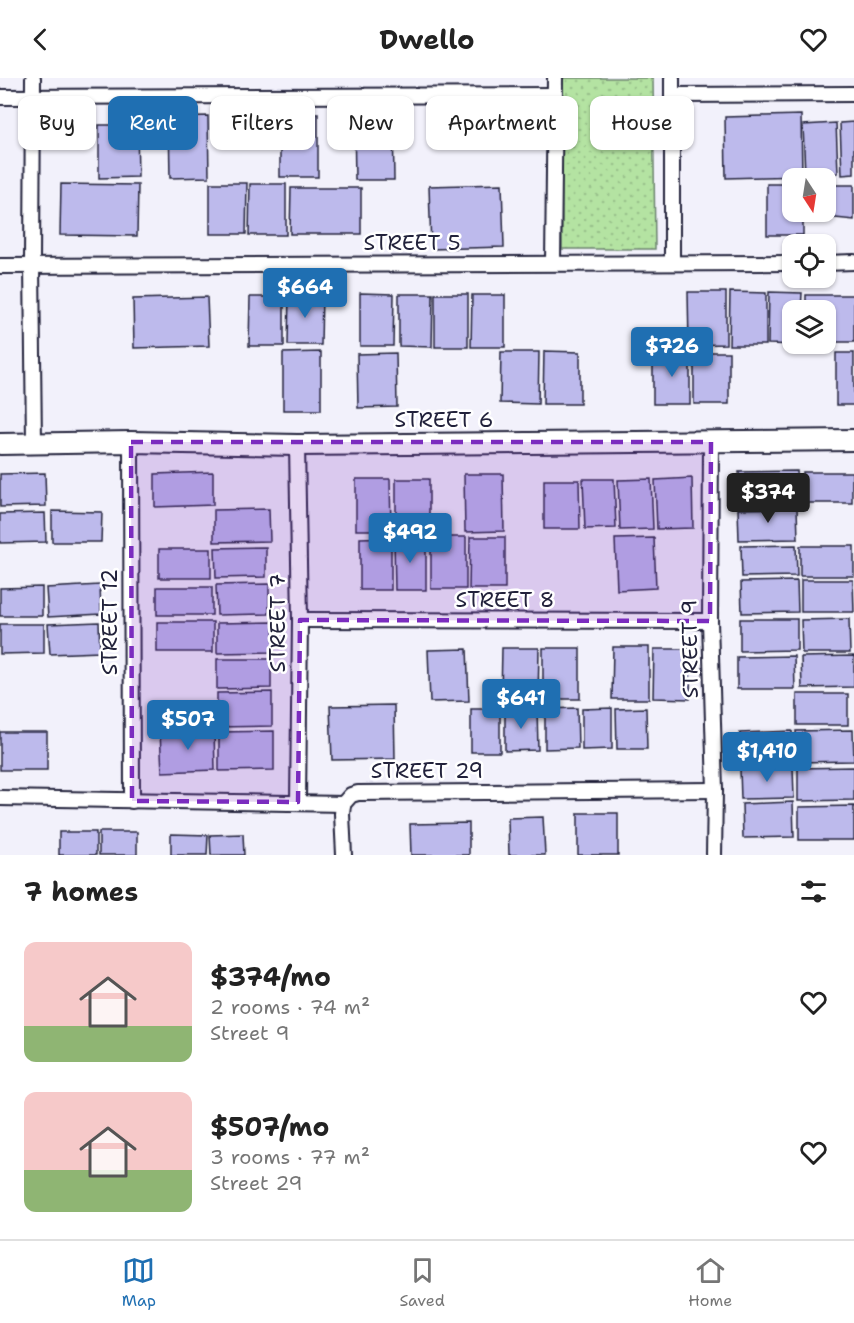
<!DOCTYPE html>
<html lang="en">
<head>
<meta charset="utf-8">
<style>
	body { margin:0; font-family:"Shantell Sans",sans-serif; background:#f6f6f6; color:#222; height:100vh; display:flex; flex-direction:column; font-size:22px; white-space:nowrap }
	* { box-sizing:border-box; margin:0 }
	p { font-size:20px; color:#767676 }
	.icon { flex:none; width:33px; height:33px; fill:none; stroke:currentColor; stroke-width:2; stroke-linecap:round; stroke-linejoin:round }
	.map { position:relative; height:777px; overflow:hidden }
	.details { display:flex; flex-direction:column; background:#fff; flex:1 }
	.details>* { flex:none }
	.hud { position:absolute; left:18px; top:18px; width:819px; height:54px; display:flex; gap:12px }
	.needle { width:39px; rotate:168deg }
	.fabs { position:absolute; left:782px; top:90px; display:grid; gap:12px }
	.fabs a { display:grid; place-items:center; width:54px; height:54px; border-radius:12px; background:#fff; box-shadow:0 2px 4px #0004; font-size:30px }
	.price { position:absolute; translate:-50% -51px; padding:0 14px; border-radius:6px; background:#1f6fb2; color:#fff; font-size:20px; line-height:39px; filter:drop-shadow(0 2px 3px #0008) }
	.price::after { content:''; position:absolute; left:50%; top:36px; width:18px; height:14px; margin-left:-9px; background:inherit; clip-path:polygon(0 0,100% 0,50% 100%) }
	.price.on { background:#222; color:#fff }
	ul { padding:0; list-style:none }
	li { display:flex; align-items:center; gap:18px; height:150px; padding:0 24px }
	li span { display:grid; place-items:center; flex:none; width:168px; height:120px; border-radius:12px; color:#555 }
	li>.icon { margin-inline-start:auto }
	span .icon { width:72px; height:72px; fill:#fffc; stroke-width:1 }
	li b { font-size:26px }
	h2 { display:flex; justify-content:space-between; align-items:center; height:72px; padding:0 24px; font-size:26px }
	.pill { padding:0 21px; border-radius:12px; background:#fff; box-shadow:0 2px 4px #0004; font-size:21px; line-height:54px }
	.pill.on { background:#1f6fb2; color:#fff }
	header { display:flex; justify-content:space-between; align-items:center; height:78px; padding:0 24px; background:#fff; font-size:27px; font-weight:700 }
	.tab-bar { display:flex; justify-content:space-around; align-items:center; height:84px; border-top:2px solid #e0e0e0; background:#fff; font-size:16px; color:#767676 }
	.tab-bar a { display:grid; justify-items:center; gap:3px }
	.tab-bar .on { color:#1f6fb2 }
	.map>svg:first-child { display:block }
	.park { fill:url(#park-dots); stroke:#6b826e; stroke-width:1.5 }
	.building { fill:#bdbaec; stroke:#22223b; stroke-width:1.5 }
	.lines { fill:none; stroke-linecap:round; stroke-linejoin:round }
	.street-casing { stroke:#22223b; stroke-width:18 }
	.secondary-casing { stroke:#22223b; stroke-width:24 }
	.street { stroke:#fff; stroke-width:14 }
	.secondary { stroke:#fff; stroke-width:20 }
	.marked { fill:#7b2cbf; fill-opacity:0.2; stroke:#7b2cbf; stroke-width:4.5; stroke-dasharray:12 8; stroke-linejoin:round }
	.labels { text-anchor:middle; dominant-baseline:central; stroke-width:5; stroke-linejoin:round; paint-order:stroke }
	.street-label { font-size:21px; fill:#22223b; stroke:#fff }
</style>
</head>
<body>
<header><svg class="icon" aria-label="back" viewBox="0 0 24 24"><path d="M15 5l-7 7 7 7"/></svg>Dwello<svg class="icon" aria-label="heart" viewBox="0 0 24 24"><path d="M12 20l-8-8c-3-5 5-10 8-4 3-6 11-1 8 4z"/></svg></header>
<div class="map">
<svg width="854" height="777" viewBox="0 0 854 777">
	<defs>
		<pattern id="park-dots" width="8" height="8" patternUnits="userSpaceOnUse" patternTransform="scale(1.5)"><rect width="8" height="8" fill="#b4e3a2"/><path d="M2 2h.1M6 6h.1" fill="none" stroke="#9ac28c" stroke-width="1.8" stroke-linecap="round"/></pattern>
	</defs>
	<rect width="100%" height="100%" fill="#f2f1fb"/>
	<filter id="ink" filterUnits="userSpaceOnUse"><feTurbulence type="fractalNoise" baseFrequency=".0167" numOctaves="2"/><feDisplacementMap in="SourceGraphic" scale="12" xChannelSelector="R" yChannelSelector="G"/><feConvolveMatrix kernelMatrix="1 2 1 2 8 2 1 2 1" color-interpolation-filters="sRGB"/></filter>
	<g filter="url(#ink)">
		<polygon class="park" points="560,0 653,0 655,171 562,171"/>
		<g class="building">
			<rect x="280" y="36" width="38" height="63"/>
			<polygon points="801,37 802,98 726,100 725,39"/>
			<polygon points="208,38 209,99 170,100 169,39"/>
			<polygon points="393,38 394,102 355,102 354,39"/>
			<polygon points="854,44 854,96 842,97 840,45"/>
			<polygon points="836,45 838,95 805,96 803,47"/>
			<polygon points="99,47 137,47 138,99 99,100"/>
			<polygon points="210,105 247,105 246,156 210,156"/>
			<polygon points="61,106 138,107 137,158 60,157"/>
			<polygon points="250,106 286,106 286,157 249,157"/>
			<polygon points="502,106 504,169 431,171 429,108"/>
			<polygon points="767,106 792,106 792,134 803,134 803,157 767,157"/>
			<polygon points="825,107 854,107 854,142 826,139"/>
			<polygon points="291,110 361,110 361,156 290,156"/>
			<polygon points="688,214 726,214 726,266 689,267"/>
			<polygon points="730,214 766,215 766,267 729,267"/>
			<polygon points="769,214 802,215 801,232 792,232 792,266 801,266 801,267 768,266"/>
			<polygon points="289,215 322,215 321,267 288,267"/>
			<polygon points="360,215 394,216 393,268 360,268"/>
			<polygon points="399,216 433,216 432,269 399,268"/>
			<rect x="435" y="216" width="33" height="53"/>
			<polygon points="472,217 505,217 505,269 471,269"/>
			<polygon points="806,217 854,217 854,264 825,264 825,232 806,232"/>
			<polygon points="207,219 209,268 134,270 133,221"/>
			<polygon points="250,219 284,219 284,268 249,268"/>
			<polygon points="544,273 580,274 580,326 543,326"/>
			<polygon points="321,274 321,332 283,332 283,275"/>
			<polygon points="501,274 539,274 538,326 500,325"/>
			<polygon points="690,274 690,326 653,326 653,275"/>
			<rect x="694" y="274" width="35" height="52"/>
			<polygon points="396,275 397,329 358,330 357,276"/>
			<rect x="836" y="275" width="18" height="52"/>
			<polygon points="797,393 798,423 740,424 739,394"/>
			<polygon points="213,394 213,427 155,429 155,396"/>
			<rect x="803" y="394" width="49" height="31"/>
			<polygon points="45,395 46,428 0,429 0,396"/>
			<polygon points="464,396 503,396 504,453 465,454"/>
			<polygon points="692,400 693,450 657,451 655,402"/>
			<polygon points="356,401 390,401 391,452 356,452"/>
			<polygon points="396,401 429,401 429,451 396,452"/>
			<polygon points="583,401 614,401 616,450 585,451"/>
			<polygon points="651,401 653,451 620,452 618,402"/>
			<polygon points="544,402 579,402 580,451 544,451"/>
			<polygon points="797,430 798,461 739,462 738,431"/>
			<polygon points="269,431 270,463 214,464 214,432"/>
			<polygon points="52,433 102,434 101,464 52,464"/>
			<polygon points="45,435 46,464 0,465 0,436"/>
			<polygon points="391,459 391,512 360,512 360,460"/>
			<rect x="431" y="459" width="35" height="52"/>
			<polygon points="470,459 505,459 505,511 469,511"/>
			<polygon points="394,460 426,460 426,512 395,512"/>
			<polygon points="654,460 656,510 617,512 615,461"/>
			<polygon points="796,467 797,498 742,499 741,468"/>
			<rect x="800" y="468" width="54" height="30"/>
			<polygon points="266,469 266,499 216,500 215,470"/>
			<rect x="159" y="471" width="52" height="29"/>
			<polygon points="801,502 853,502 854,534 801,534"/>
			<polygon points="797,503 798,534 742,535 741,504"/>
			<polygon points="269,506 269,536 217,537 216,507"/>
			<polygon points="100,507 101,536 48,539 46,510"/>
			<polygon points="42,509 42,538 0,538 0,510"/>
			<rect x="157" y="509" width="55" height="28"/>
			<polygon points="740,541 797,541 797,572 740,573"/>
			<polygon points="849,541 850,575 802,575 801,542"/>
			<polygon points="99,544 100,574 50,576 48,546"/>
			<rect x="157" y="544" width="56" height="30"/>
			<polygon points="273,544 274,574 217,575 217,545"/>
			<polygon points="0,546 44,546 44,575 0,576"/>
			<polygon points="613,569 649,569 649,621 612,621"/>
			<polygon points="502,570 539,570 538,621 501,620"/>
			<rect x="543" y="570" width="37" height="51"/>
			<polygon points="467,571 469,623 430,624 428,572"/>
			<polygon points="654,571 691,571 690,621 653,620"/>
			<polygon points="794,578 795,611 737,611 737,579"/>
			<polygon points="854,578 854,609 802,610 801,579"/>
			<polygon points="217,581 271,581 271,610 217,611"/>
			<polygon points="272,614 272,648 217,649 217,615"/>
			<rect x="797" y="616" width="51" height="31"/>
			<polygon points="394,627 395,681 332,682 330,628"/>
			<polygon points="537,630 538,672 505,673 505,631"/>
			<polygon points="577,630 578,670 545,671 545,631"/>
			<polygon points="612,630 612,671 582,672 582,631"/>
			<polygon points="646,630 647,671 617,671 616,631"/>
			<rect x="471" y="631" width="29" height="43"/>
			<polygon points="853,652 854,683 797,684 796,653"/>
			<polygon points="214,653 215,692 162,694 160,654"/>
			<polygon points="274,653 274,692 219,693 219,654"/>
			<polygon points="792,653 793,682 740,684 740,655"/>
			<rect x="0" y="654" width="47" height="38"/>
			<polygon points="793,689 794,720 741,721 740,691"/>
			<polygon points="854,689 854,722 798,723 798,690"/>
			<polygon points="793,724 794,759 743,760 742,726"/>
			<polygon points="854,728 854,762 799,762 799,729"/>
			<rect x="578" y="735" width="40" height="42"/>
			<polygon points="543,739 545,777 509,777 508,740"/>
			<polygon points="469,745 469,777 411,777 410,746"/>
			<rect x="59" y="754" width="37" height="23"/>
			<rect x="99" y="754" width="38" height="23"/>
			<polygon points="171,756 208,757 207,777 171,777"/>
			<polygon points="243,756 244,777 211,777 210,757"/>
		</g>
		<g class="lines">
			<g class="street-casing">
				<g id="street">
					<polyline points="33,0 32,187 34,365"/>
					<polyline points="672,0 672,185"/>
					<polyline points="672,17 854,16"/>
					<polyline points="0,19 555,17"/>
					<polyline points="553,185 555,0"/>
					<polyline points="825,185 854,184"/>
					<polyline points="0,188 792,185"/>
					<polyline points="131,364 132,723"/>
					<polyline points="711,364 710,543 715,712 714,777"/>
					<polyline points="297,367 300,542 298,724"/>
					<polyline points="300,542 710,543"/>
					<polyline points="0,720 343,726 351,717 358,715 715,712"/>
					<polyline points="343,726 342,736 344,777"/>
				</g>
			</g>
			<g class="secondary-casing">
				<polyline id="secondary" points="0,366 131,364 297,367 854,362"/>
			</g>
			<use href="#street" class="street"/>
			<use href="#secondary" class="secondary"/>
		</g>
	</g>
	<path class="marked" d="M131,364H711L710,543L300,542L298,724L132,723Z"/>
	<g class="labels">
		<g class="street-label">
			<text x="412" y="165">STREET 5</text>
			<text x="444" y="342">STREET 6</text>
			<text x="505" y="522">STREET 8</text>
			<text transform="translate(110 544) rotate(-90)">STREET 12</text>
			<text transform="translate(278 545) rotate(-90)">STREET 7</text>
			<text transform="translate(690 571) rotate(-91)">STREET 9</text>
			<text x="427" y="693">STREET 29</text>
		</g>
	</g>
</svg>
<div class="fabs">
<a><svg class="needle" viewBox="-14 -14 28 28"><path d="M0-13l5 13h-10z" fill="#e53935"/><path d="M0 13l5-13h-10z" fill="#767676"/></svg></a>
<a><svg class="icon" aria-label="locate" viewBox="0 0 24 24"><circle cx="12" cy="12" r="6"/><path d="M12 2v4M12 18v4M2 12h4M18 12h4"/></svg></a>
<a><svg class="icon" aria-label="layers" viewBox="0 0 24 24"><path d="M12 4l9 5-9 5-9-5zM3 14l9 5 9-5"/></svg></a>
</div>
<b class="price" style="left:305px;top:241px">$664</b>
<b class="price" style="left:672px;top:300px">$726</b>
<b class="price on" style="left:768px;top:446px">$374</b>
<b class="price" style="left:410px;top:486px">$492</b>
<b class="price" style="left:521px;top:652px">$641</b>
<b class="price" style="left:188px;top:673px">$507</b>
<b class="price" style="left:767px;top:705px">$1,410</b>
<div class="hud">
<a class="pill">Buy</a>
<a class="pill on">Rent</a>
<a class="pill">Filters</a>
<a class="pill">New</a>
<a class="pill">Apartment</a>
<a class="pill">House</a>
</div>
</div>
<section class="details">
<h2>7 homes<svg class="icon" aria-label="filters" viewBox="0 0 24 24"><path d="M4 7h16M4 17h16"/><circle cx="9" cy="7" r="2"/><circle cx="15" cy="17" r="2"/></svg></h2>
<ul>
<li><span style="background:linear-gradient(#f6c9c9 70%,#8fb573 0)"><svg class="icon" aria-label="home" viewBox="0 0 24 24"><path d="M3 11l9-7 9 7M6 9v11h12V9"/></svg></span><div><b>$374/mo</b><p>2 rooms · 74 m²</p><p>Street 9</p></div><svg class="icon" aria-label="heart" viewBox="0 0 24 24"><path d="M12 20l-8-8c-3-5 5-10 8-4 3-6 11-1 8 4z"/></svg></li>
<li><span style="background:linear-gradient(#f6c9c9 65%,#8fb573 0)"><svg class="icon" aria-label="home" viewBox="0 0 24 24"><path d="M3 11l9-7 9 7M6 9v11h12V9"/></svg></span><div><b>$507/mo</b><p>3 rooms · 77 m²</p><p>Street 29</p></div><svg class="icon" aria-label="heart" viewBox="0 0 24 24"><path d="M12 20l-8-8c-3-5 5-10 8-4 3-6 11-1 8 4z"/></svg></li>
</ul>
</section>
<nav class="tab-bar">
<a class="on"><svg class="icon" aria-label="map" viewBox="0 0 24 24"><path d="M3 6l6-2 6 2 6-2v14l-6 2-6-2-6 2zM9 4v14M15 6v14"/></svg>Map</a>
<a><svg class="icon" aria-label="saved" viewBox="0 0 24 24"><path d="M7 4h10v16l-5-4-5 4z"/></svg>Saved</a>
<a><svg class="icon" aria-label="home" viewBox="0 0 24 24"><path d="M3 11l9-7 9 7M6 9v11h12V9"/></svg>Home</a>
</nav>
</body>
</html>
